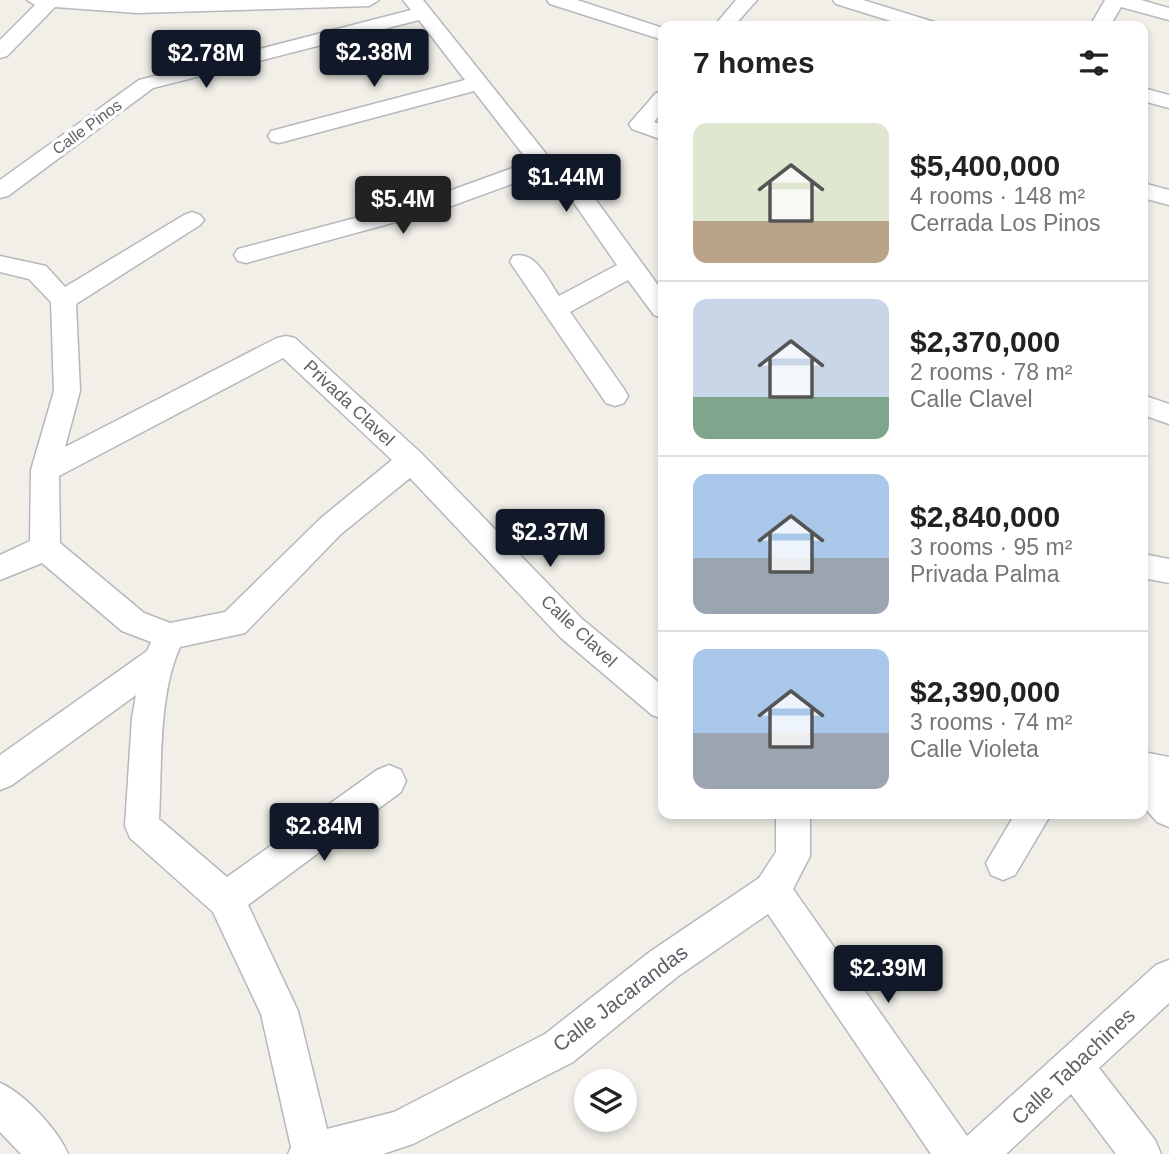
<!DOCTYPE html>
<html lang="en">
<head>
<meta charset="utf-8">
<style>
	body { margin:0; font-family:Helvetica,sans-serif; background:#f2f2f2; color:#222; height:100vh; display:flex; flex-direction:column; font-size:26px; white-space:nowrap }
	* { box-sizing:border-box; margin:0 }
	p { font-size:23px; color:#767676 }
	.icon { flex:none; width:38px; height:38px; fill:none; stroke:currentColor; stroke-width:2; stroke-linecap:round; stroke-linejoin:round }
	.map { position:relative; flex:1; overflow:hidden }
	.panel { position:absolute; left:658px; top:21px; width:490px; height:798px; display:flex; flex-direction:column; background:#fff; border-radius:14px; box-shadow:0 4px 10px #0003 }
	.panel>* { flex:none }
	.controls { position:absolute; left:574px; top:1069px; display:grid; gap:14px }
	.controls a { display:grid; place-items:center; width:63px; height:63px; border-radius:50%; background:#fff; box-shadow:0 4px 10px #0003; font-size:35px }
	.price { position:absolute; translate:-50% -60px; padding:0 16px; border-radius:7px; background:#111827; color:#fff; font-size:23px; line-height:46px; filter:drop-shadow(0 2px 4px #0008) }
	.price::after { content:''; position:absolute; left:50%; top:42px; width:21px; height:16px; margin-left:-10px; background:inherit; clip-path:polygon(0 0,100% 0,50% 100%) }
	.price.selected { background:#222; color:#fff }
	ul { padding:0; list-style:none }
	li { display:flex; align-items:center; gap:21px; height:175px; padding:0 35px }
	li+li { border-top:2px solid #e0e0e0 }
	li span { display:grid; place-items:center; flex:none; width:196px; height:140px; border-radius:14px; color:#555 }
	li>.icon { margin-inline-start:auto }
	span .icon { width:84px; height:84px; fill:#fffc; stroke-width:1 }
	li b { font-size:30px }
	h2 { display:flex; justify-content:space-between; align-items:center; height:84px; padding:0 35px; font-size:30px }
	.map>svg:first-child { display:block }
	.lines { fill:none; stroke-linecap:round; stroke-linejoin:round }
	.street-casing { stroke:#b5b8bc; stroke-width:3 }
	.street { fill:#fff; fill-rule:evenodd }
	.labels { text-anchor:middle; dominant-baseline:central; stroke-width:7; stroke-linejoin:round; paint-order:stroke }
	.far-street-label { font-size:16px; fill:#5f6368; stroke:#fff }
	.street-label { font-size:18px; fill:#5f6368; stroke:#fff }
	.near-street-label { font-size:21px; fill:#5f6368; stroke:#fff }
</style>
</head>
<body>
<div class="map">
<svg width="1169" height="1154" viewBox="0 0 1169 1154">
	<rect width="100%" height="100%" fill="#f1efe8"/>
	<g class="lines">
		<g class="street-casing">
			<g id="street">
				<polygon points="27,0 379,0 369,6 137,13 55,7 7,56 0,58 0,40 35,5"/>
				<path d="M403,0H423L551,160L574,170L663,292V318L654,315L628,280L570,312L624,389L628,396L624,403L615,406L606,403L510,262L513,256C536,250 548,280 559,296L617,265L558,180L542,173L443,209L246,263L238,261L234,255L238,249L427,199L529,162L474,91L279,143L271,141L268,136L271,131L465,80L419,20L153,88L8,196L0,198V180L139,80L411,10Z"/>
				<polygon points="547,0 577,0 663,28 663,40 550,4"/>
				<polygon points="736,0 757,0 734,26 714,26"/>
				<polygon points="833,0 863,0 934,22 937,26 907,26 836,4"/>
				<polygon points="1105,0 1141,0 1169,8 1169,20 1121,7 1110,26 1090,26"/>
				<polygon points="1143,88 1169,95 1169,108 1143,101"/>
				<polygon points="663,91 663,110 654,122 663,125 663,140 632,129 629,124 656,93"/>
				<polygon points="1143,183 1169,190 1169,205 1143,198"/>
				<path d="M192,212L200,215L204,220L200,225L76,304L80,391L65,447L277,338L286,336L295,338L421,453L582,619L663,686V719L652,715L560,637L410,478L341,534L245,633L180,647C158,695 162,766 159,819L227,877L377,770L389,765L401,770L406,781L401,792L248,905L298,1011L327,1129L394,1112L545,1034L651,951L759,878L776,852V814H810V856L793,889L967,1136L1156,965L1169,960V1003L1099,1068L1155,1140L1161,1154H1116L1071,1094L1006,1154H931L768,914L677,977L573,1062L413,1144L383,1154H288L291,1147L261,1014L213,912L130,838L125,826L132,718L136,695L12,785L0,790V755L147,651L151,642L122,631L42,563L0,580V555L30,541L31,470L54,391L51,302L29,279L0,272V256L46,266L65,287L184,215ZM283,358L392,460L321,518L225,612L170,623L144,613L60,543L59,476Z"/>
				<polygon points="1143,395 1169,404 1169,424 1143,415"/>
				<polygon points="1143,554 1169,559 1169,583 1143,578"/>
				<polygon points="1143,752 1169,757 1169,827 1157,822 1143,806"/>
				<polygon points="1015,814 1051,814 1015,875 1003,880 991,875 986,863"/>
				<path d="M0,1083C24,1093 58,1130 68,1154H21L0,1132Z"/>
			</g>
		</g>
		<use href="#street" class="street"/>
	</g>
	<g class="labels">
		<g class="far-street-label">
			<text transform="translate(87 127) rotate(-36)">Calle Pinos</text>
		</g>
		<g class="street-label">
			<text transform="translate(349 403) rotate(43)">Privada Clavel</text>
			<text transform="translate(579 631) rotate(43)">Calle Clavel</text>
		</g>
		<g class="near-street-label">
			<text transform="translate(620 998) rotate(-37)">Calle Jacarandas</text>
			<text transform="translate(1073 1066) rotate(-43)">Calle Tabachines</text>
		</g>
	</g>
</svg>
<div class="controls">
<a><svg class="icon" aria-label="layers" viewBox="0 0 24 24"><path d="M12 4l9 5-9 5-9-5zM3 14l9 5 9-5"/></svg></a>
</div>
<b class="price" style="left:374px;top:89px">$2.38M</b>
<b class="price" style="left:206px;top:90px">$2.78M</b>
<b class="price" style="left:566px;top:214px">$1.44M</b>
<b class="price selected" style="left:403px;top:236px">$5.4M</b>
<b class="price" style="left:550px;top:569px">$2.37M</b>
<b class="price" style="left:324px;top:863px">$2.84M</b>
<b class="price" style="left:888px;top:1005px">$2.39M</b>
<section class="panel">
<h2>7 homes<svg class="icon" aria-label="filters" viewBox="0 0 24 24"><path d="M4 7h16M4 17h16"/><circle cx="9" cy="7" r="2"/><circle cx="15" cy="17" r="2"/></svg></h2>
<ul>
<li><span style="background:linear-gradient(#dfe7d0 70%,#b9a48a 0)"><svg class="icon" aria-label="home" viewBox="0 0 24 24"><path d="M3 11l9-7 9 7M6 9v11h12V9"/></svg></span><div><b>$5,400,000</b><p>4 rooms · 148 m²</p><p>Cerrada Los Pinos</p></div></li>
<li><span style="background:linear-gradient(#c9d6e8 70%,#7fa58c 0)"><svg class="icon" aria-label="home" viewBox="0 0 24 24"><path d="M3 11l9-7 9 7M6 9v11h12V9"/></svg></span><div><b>$2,370,000</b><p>2 rooms · 78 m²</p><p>Calle Clavel</p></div></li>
<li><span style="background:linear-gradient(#a9c7e8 60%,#9aa5b1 0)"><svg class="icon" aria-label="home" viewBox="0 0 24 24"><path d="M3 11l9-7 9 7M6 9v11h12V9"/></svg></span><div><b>$2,840,000</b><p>3 rooms · 95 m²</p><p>Privada Palma</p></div></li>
<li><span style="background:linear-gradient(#a9c7e8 60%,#9aa5b1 0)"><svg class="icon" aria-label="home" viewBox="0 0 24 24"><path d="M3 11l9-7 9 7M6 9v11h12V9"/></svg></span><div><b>$2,390,000</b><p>3 rooms · 74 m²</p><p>Calle Violeta</p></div></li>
</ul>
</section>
</div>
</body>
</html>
